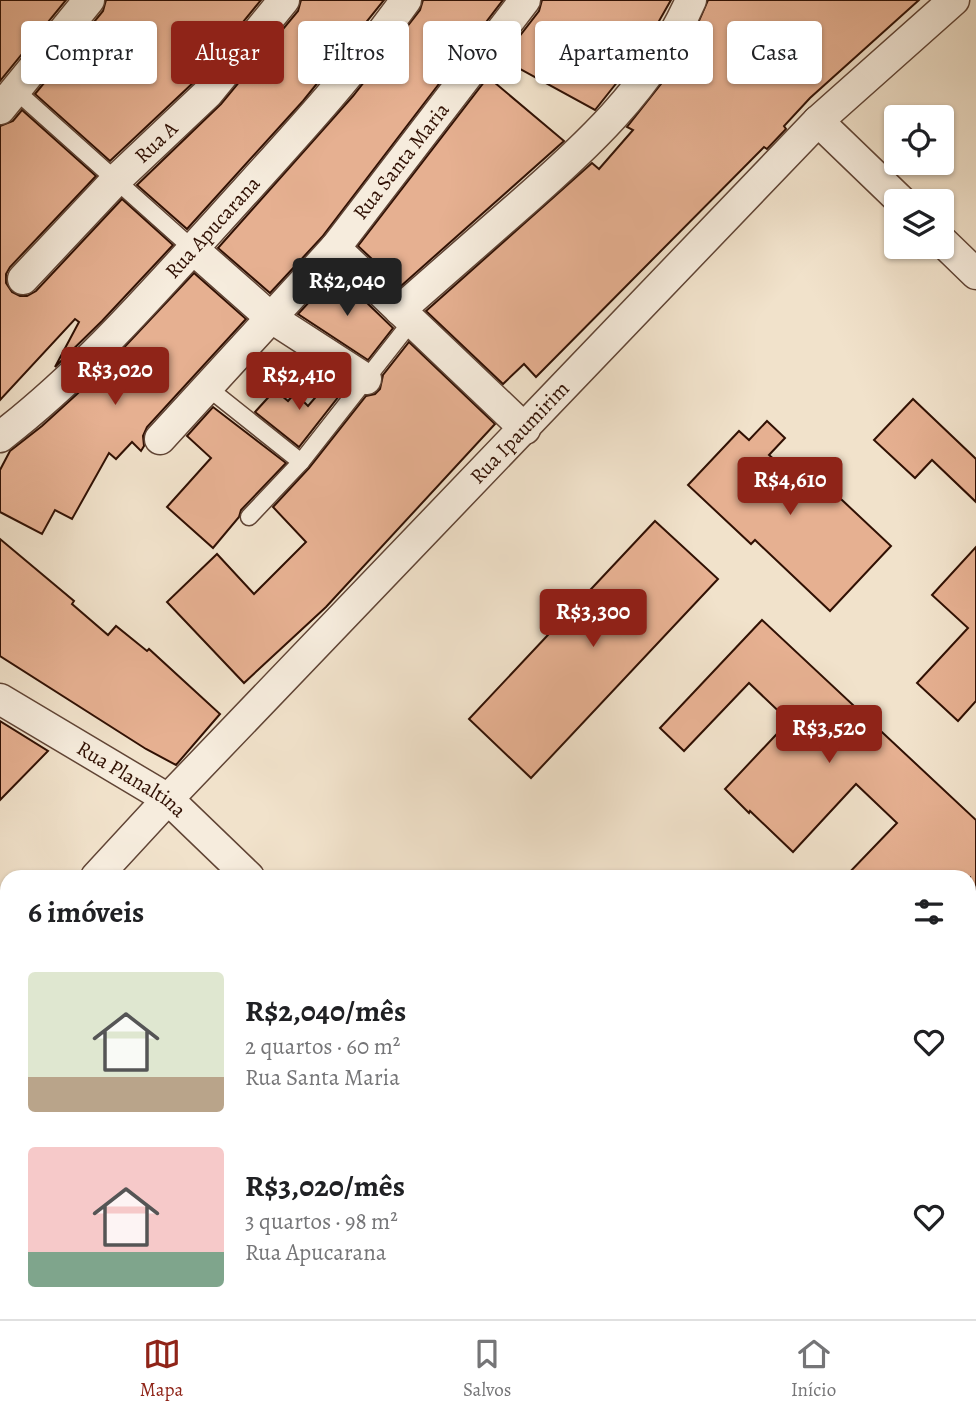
<!DOCTYPE html>
<html lang="pt">
<head>
<meta charset="utf-8">
<style>
	body { margin:0; font-family:Alegreya,serif; background:#f6f6f6; color:#202124; height:100vh; display:flex; flex-direction:column; font-size:26px; white-space:nowrap }
	* { box-sizing:border-box; margin:0 }
	p { font-size:23px; color:#757577 }
	.icon { flex:none; width:38px; height:38px; fill:none; stroke:currentColor; stroke-width:2; stroke-linecap:round; stroke-linejoin:round }
	.map { position:relative; flex:1; overflow:hidden }
	.sheet { position:absolute; left:0px; top:870px; width:976px; height:450px; display:flex; flex-direction:column; background:#fff; border-radius:21px 21px 0 0; box-shadow:0 2px 5px #0004 }
	.sheet>* { flex:none }
	.banner { position:absolute; left:21px; top:21px; width:934px; height:63px; display:flex; gap:14px }
	.controls { position:absolute; left:884px; top:105px; display:grid; gap:14px }
	.controls a { display:grid; place-items:center; width:70px; height:70px; border-radius:7px; background:#fff; box-shadow:0 2px 5px #0004; font-size:35px }
	.price { position:absolute; translate:-50% -60px; padding:0 16px; border-radius:7px; background:#8f2418; color:#fff; font-size:23px; line-height:46px; filter:drop-shadow(0 2px 4px #0008) }
	.price::after { content:''; position:absolute; left:50%; top:42px; width:21px; height:16px; margin-left:-10px; background:inherit; clip-path:polygon(0 0,100% 0,50% 100%) }
	.price.current { background:#222; color:#fff }
	ul { padding:0; list-style:none }
	li { display:flex; align-items:center; gap:21px; height:175px; padding:0 28px }
	li span { display:grid; place-items:center; flex:none; width:196px; height:140px; border-radius:7px; color:#555 }
	li>.icon { margin-inline-start:auto }
	span .icon { width:84px; height:84px; fill:#fffc; stroke-width:1 }
	li b { font-size:30px }
	h2 { display:flex; justify-content:space-between; align-items:center; height:84px; padding:0 28px; font-size:30px }
	.tag { padding:0 24px; border-radius:7px; background:#fff; box-shadow:0 2px 5px #0004; font-size:24px; line-height:63px }
	.tag.current { background:#8f2418; color:#fff }
	.menu { display:flex; justify-content:space-around; align-items:center; height:98px; border-top:2px solid #e0e0e0; background:#fff; font-size:19px; color:#757577 }
	.menu a { display:grid; justify-items:center; gap:4px }
	.menu .current { color:#8f2418 }
	.map>svg:first-child { display:block }
	.green { fill:#bdc295; stroke:#76694c; stroke-width:2 }
	.building { fill:#e6b091; stroke:#301003; stroke-width:2 }
	.lines { fill:none; stroke-linecap:round; stroke-linejoin:round }
	.lane-casing { stroke:#604435; stroke-width:19 }
	.street-casing { stroke:#604435; stroke-width:33 }
	.lane { stroke:#f6ecdd; stroke-width:16 }
	.street { stroke:#f6ecdd; stroke-width:30 }
	.labels { text-anchor:middle; dominant-baseline:central; stroke-width:6; stroke-linejoin:round; paint-order:stroke }
	.street-label { font-size:21px; fill:#301003; stroke:#f6ecdd }
</style>
</head>
<body>
<div class="map">
<svg width="976" height="1319" viewBox="0 0 976 1319">
	<rect width="100%" height="100%" fill="#f1e2cb"/>
	<filter id="stains"><feTurbulence type="fractalNoise" baseFrequency=".00286" numOctaves="4"/><feColorMatrix values="0 0 0 0 .2 0 0 0 0 .09 0 0 0 0 .02 0 0 0 .5 -.17"/></filter>
	<radialGradient id="worn" r=".72"><stop offset=".6" stop-color="#630" stop-opacity="0"/><stop offset="1" stop-color="#630" stop-opacity=".3"/></radialGradient>
	<polygon class="green" points="970,1144 976,1150 976,1191 970,1198"/>
	<g class="building">
		<polygon points="0,0 66,0 0,81"/>
		<polygon points="106,0 261,0 195,81 110,161 35,94 103,11"/>
		<polygon points="301,0 384,0 303,101 187,229 137,185 221,104 298,11"/>
		<polygon points="423,0 503,0 470,43 463,39 455,50 461,55 322,237 270,293 218,248 353,96 420,10"/>
		<polygon points="542,0 671,0 642,51 595,110 502,59 539,11"/>
		<polygon points="708,0 919,0 810,98 784,126 786,129 767,149 764,147 536,377 524,364 503,384 426,311 592,163 599,169 633,130 627,127 672,70 691,39"/>
		<polygon points="488,77 564,141 401,286 358,246"/>
		<polygon points="22,110 96,176 10,267 6,274 6,283 12,292 20,296 27,296 36,291 122,199 173,245 102,321 55,367 79,322 75,319 0,400 0,126 13,121"/>
		<polygon points="194,273 246,319 147,427 143,436 144,446 141,451 132,442 116,459 109,453 72,519 55,510 42,534 0,512 0,470 10,451 42,426 100,373"/>
		<polygon points="336,273 393,328 368,360 298,314"/>
		<polygon points="409,342 495,424 326,607 244,683 167,602 217,554 254,594 306,542 273,507 309,468 366,396 375,394 380,389 383,375"/>
		<polygon points="332,378 346,387 299,447 255,412 275,390 288,401 295,393 308,406"/>
		<polygon points="913,399 976,459 976,502 932,460 915,478 874,440"/>
		<polygon points="213,407 286,463 241,510 239,517 213,548 167,507 211,458 187,436"/>
		<polygon points="767,421 785,438 769,455 782,466 779,498 797,480 815,496 826,485 891,546 830,611 755,540 751,544 688,485 739,431 749,440"/>
		<polygon points="655,521 718,579 531,778 469,719"/>
		<polygon points="0,539 74,601 72,604 108,635 116,626 147,651 149,649 220,714 176,765 146,749 0,656"/>
		<polygon points="976,547 976,701 958,721 917,683 968,628 932,595"/>
		<polygon points="762,620 976,820 976,895 970,889 970,877 845,877 897,823 856,784 793,852 750,811 749,813 725,789 789,721 749,683 684,751 660,728"/>
		<polygon points="0,721 48,751 0,800"/>
	</g>
	<g class="lines">
		<g class="lane-casing">
			<g id="lane">
				<polyline points="15,90 193,249"/>
				<polyline points="207,387 301,462"/>
				<polyline points="249,517 301,462 411,322"/>
			</g>
		</g>
		<g class="street-casing">
			<g id="street">
				<polyline points="525,0 335,248 525,429"/>
				<polyline points="0,109 89,0"/>
				<polyline points="818,121 901,201"/>
				<polyline points="942,241 976,274"/>
				<polyline points="193,249 270,317 366,379"/>
				<path id="s1" d="M23,279L117,179L208,93L284,0"/>
				<path d="M400,310C438,277 475,244 513,211C583,150 653,87 691,0"/>
				<path id="s2" d="M0,437C82,374 150,296 220,219C284,148 350,78 406,0"/>
				<polyline points="160,439 335,248"/>
				<path id="s3" d="M0,699L168,799L249,877"/>
				<path id="s4" d="M96,877L168,799L818,121L954,0"/>
				<polyline points="0,981 7,974"/>
				<polyline points="970,1287 976,1280"/>
				<polyline points="704,1312 711,1319"/>
				<polyline points="603,1319 609,1312"/>
				<polyline points="939,1319 945,1312"/>
			</g>
		</g>
		<use href="#lane" class="lane"/>
		<use href="#street" class="street"/>
	</g>
	<g class="labels">
		<g class="street-label">
			<text stroke="none"><textPath href="#s1" startOffset="191">Rua A</textPath></text>
			<text transform="translate(401 161) rotate(-52)">Rua Santa Maria</text>
			<text stroke="none"><textPath href="#s2" startOffset="299">Rua Apucarana</textPath></text>
			<text stroke="none"><textPath href="#s4" startOffset="614">Rua Ipaumirim</textPath></text>
			<text stroke="none"><textPath href="#s3" startOffset="154">Rua Planaltina</textPath></text>
		</g>
	</g>
	<rect width="100%" height="100%" filter="url(#stains)"/>
	<rect width="100%" height="100%" fill="url(#worn)"/>
</svg>
<div class="controls">
<a><svg class="icon" aria-label="locate" viewBox="0 0 24 24"><circle cx="12" cy="12" r="6"/><path d="M12 2v4M12 18v4M2 12h4M18 12h4"/></svg></a>
<a><svg class="icon" aria-label="layers" viewBox="0 0 24 24"><path d="M12 4l9 5-9 5-9-5zM3 14l9 5 9-5"/></svg></a>
</div>
<b class="price current" style="left:347px;top:318px">R$2,040</b>
<b class="price" style="left:115px;top:407px">R$3,020</b>
<b class="price" style="left:299px;top:412px">R$2,410</b>
<b class="price" style="left:790px;top:517px">R$4,610</b>
<b class="price" style="left:593px;top:649px">R$3,300</b>
<b class="price" style="left:829px;top:765px">R$3,520</b>
<div class="banner">
<a class="tag">Comprar</a>
<a class="tag current">Alugar</a>
<a class="tag">Filtros</a>
<a class="tag">Novo</a>
<a class="tag">Apartamento</a>
<a class="tag">Casa</a>
</div>
<section class="sheet">
<h2>6 imóveis<svg class="icon" aria-label="filters" viewBox="0 0 24 24"><path d="M4 7h16M4 17h16"/><circle cx="9" cy="7" r="2"/><circle cx="15" cy="17" r="2"/></svg></h2>
<ul>
<li><span style="background:linear-gradient(#dfe7d0 75%,#b9a48a 0)"><svg class="icon" aria-label="home" viewBox="0 0 24 24"><path d="M3 11l9-7 9 7M6 9v11h12V9"/></svg></span><div><b>R$2,040/mês</b><p>2 quartos · 60 m²</p><p>Rua Santa Maria</p></div><svg class="icon" aria-label="heart" viewBox="0 0 24 24"><path d="M12 20l-8-8c-3-5 5-10 8-4 3-6 11-1 8 4z"/></svg></li>
<li><span style="background:linear-gradient(#f6c9c9 75%,#7fa58c 0)"><svg class="icon" aria-label="home" viewBox="0 0 24 24"><path d="M3 11l9-7 9 7M6 9v11h12V9"/></svg></span><div><b>R$3,020/mês</b><p>3 quartos · 98 m²</p><p>Rua Apucarana</p></div><svg class="icon" aria-label="heart" viewBox="0 0 24 24"><path d="M12 20l-8-8c-3-5 5-10 8-4 3-6 11-1 8 4z"/></svg></li>
</ul>
</section>
</div>
<nav class="menu">
<a class="current"><svg class="icon" aria-label="map" viewBox="0 0 24 24"><path d="M3 6l6-2 6 2 6-2v14l-6 2-6-2-6 2zM9 4v14M15 6v14"/></svg>Mapa</a>
<a><svg class="icon" aria-label="saved" viewBox="0 0 24 24"><path d="M7 4h10v16l-5-4-5 4z"/></svg>Salvos</a>
<a><svg class="icon" aria-label="home" viewBox="0 0 24 24"><path d="M3 11l9-7 9 7M6 9v11h12V9"/></svg>Início</a>
</nav>
</body>
</html>
